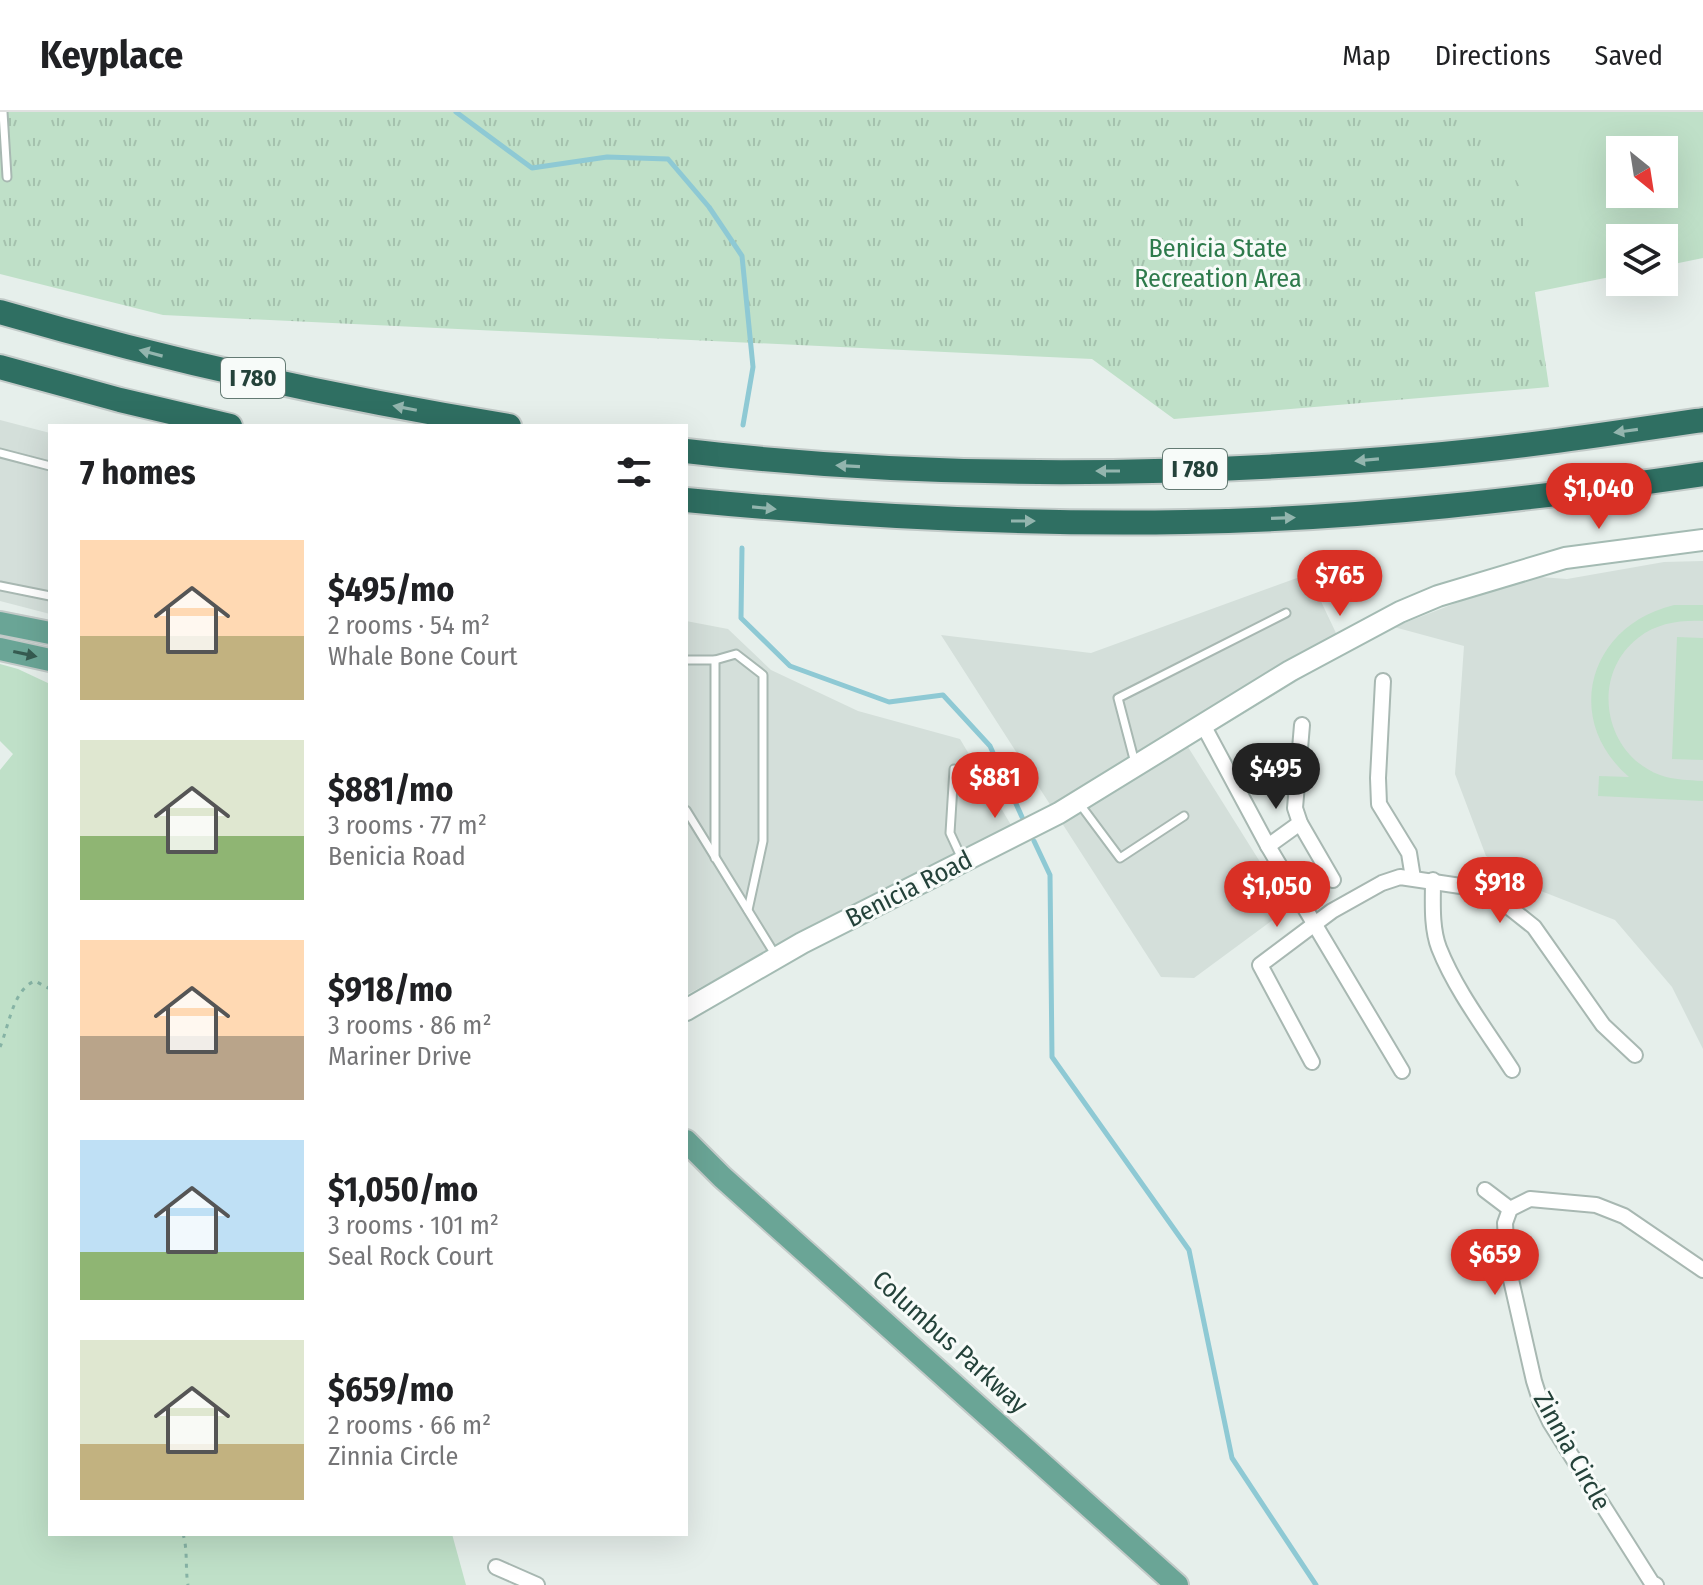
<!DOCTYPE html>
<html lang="en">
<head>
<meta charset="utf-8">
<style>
	body { margin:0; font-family:"Fira Sans Condensed",sans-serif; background:#f6f6f6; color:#202124; height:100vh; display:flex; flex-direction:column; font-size:30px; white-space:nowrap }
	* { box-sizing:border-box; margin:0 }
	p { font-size:26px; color:#757577 }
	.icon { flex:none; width:44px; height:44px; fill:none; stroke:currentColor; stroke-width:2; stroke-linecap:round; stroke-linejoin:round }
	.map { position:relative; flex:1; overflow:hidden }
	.details { position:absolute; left:48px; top:312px; width:640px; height:1112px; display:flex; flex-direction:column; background:#fff; border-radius:0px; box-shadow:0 8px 32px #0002 }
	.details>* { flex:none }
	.needle { width:52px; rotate:150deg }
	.tools { position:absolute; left:1606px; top:24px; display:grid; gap:16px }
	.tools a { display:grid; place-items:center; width:72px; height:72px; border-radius:0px; background:#fff; box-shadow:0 8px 32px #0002; font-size:40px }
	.price { position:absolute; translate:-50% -68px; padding:0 18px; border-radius:28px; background:#d93025; color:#fff; font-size:26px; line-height:52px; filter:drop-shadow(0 2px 4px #0008) }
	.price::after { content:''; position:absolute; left:50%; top:48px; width:24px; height:18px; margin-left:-12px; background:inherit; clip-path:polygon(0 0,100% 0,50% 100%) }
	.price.current { background:#222; color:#fff }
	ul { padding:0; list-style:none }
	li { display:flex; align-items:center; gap:24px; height:200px; padding:0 32px }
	li span { display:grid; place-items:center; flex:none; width:224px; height:160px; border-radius:0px; color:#555 }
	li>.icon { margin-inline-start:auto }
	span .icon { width:96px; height:96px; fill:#fffc; stroke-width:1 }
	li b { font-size:34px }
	h2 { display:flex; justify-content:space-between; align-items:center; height:96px; padding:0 32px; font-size:34px }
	header { display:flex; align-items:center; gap:48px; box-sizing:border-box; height:112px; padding:0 40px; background:#fff; border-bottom:2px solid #e0e0e0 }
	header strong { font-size:38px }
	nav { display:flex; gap:44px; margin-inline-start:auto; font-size:28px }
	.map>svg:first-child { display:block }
	.built { fill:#d4dfda }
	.green { fill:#bfe0c8; fill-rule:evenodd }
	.park { fill:url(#park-tufts) }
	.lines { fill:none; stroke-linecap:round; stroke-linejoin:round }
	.stream { stroke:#8ec9d4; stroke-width:5 }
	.lane-casing { stroke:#a8b8b2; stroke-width:11 }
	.street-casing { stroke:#a8b8b2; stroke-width:18 }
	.secondary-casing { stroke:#a4bbb3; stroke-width:24 }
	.primary-casing { stroke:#c2cac8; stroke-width:26 }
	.highway-casing { stroke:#c2cac8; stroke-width:28 }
	.path { stroke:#86b3a5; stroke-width:3; stroke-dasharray:4 6; stroke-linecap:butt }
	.lane { stroke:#fff; stroke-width:7 }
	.street { stroke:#fff; stroke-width:14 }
	.secondary { stroke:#fff; stroke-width:20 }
	.primary { stroke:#6aa596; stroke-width:22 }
	.highway { stroke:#2f6f62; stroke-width:24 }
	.oneway { fill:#93b5ae }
	.oneway2 { fill:#365b51 }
	.labels { text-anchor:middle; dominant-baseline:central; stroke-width:6; stroke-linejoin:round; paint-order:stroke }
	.shield { fill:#f7fbf9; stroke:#637a73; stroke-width:2 }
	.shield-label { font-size:24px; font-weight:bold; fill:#24423a }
	.park-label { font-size:26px; fill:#2d7a4b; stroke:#f7fbf9 }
	.street-label { font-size:26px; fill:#24423a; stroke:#f7fbf9 }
</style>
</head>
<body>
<header>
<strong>Keyplace</strong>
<nav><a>Map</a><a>Directions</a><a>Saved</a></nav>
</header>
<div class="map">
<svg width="1703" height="1473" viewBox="0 0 1703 1473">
	<defs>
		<pattern id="park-tufts" width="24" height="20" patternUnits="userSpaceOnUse" patternTransform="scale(2)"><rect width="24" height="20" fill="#bfe0c8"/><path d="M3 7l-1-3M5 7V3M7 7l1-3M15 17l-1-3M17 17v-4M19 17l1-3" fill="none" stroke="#a4c1ad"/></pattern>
	</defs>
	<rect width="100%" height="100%" fill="#e6efeb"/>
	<g class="built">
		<polygon points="0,308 50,321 50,502 0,489"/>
		<polygon points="1703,449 1703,937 1672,875 1615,808 1541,779 1486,744 1455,662 1464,534 1394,515 1526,464 1567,467 1664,450"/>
		<polygon points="1308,462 1345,540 1188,635 1289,796 1194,866 1161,865 941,523 1091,541"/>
		<polygon points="686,509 728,517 771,558 858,599 960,627 1011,713 686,883"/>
	</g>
	<g class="green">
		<path d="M956,0H1703V146L1664,154V126H1620V163L1225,242ZM1620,38H1664V82H1620Z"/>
		<path d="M1674,493H1703V509C1680,508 1657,511 1638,526C1590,563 1603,642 1660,663C1674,668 1688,668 1703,669V689L1598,684L1599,664L1629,665C1561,606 1590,513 1674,493Z"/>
		<polygon points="1677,525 1703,526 1703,648 1672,647"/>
		<polygon points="0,552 18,557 50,572 50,1422 452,1422 466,1473 0,1473 0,658 13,642 0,629"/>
	</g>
	<polygon class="park" points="0,0 1477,0 1519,73 1549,275 1174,307 1092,247 163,203 0,162"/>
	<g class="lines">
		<g class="stream">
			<polyline points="456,0 532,56 607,45 668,47 709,95 742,144 753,255 743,313"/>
			<polyline points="742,436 741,506 790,554 889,590 943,583 990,634 1022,705"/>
			<polyline points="1034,729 1050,763 1052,945 1189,1138 1232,1346 1316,1473"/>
		</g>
		<g class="lane-casing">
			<g id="lane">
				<polyline points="3,0 7,65"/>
				<polyline points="0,341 50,354"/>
				<polyline points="0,474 50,484"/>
				<polyline points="686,548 715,548 736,542 763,563 763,729 748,798"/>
				<polyline points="1135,651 1118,586 1286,501"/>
				<polyline points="954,657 950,721 962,747"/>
				<polyline points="1079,691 1120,746 1184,704"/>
				<polyline points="686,698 776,844"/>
				<polyline points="715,746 715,548"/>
			</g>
		</g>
		<g class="street-casing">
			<g id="street">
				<polyline points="1383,569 1378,666 1379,692 1409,741 1413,766"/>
				<polyline points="1202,611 1268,734 1402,959"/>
				<polyline points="1302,613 1295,696 1300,711 1333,768"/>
				<polyline points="1268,734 1300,711"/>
				<path d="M1433,768C1433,789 1431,815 1439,836C1456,879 1487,919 1512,958"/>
				<polyline points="1312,950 1260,853 1332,799 1382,771 1400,765 1474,776 1500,788 1534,815 1603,913 1635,943"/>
				<polyline points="1485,1078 1510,1097"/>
				<polyline points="496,1455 537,1473"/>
				<polyline points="1656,1473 1652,1471 1550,1310 1541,1291 1534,1269 1507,1150 1505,1111 1510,1097 1530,1087 1596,1093 1624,1104 1703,1158"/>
			</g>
		</g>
		<g class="secondary-casing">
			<polyline id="secondary" points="686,898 802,831 1059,701 1290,559 1400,500 1438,484 1565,446 1703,428"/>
		</g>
		<g class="primary-casing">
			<g id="primary">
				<polyline points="0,511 50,521"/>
				<polyline points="0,537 50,548"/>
				<polyline points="686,1029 722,1065 1177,1473"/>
			</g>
		</g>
		<g class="highway-casing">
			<g id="highway">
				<path d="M0,200C168,249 337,286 509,314"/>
				<polyline points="0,255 120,288 230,314"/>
				<path d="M686,339C930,368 1177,365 1421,344C1516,336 1609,322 1703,308"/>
				<path d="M686,388C853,404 1019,413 1186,410C1360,407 1532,387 1703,362"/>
			</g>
		</g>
		<g class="path">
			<path d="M0,935C9,914 13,877 35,869L50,877"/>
			<path d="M183,1422C188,1438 185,1456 188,1473"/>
		</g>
		<use href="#lane" class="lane"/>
		<use href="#street" class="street"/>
		<use href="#secondary" class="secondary"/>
		<use href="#primary" class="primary"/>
		<use href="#highway" class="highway"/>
	</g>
	<defs><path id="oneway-solid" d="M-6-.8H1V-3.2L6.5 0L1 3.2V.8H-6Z" transform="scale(2)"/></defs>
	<g class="oneway">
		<use href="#oneway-solid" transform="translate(151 241) rotate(-165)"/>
		<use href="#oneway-solid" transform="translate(405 296) rotate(-169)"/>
		<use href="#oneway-solid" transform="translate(1626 319) rotate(172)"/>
		<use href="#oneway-solid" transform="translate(1367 348) rotate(175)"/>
		<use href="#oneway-solid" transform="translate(848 354) rotate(-177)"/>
		<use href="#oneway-solid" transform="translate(1108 359) rotate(180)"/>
		<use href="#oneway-solid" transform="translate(764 396) rotate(5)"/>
		<use href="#oneway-solid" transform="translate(1283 406) rotate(-2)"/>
		<use href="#oneway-solid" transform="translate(1023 409)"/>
	</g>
	<use class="oneway2" href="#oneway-solid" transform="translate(25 542) rotate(12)"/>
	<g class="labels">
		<g class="shield">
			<rect x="221" y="246" width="64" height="40" rx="6"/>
			<rect x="1163" y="337" width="64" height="40" rx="6"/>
		</g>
		<g class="shield-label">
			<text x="253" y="266">I 780</text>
			<text x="1195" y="357">I 780</text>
		</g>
		<g class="park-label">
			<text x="1218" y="136">Benicia State<tspan x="1218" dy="30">Recreation Area</tspan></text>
		</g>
		<g class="street-label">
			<text transform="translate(909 777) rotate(-27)">Benicia Road</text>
			<text transform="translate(950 1230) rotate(42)">Columbus Parkway</text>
			<text transform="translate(1572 1339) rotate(61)">Zinnia Circle</text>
		</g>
	</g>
</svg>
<div class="tools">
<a><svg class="needle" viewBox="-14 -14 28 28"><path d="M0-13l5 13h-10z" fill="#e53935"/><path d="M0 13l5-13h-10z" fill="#757577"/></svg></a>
<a><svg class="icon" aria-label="layers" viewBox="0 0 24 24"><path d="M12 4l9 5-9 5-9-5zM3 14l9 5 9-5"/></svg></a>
</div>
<b class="price" style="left:1599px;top:419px">$1,040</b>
<b class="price" style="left:1340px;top:506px">$765</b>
<b class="price current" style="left:1276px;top:699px">$495</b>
<b class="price" style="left:995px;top:708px">$881</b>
<b class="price" style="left:1500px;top:813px">$918</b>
<b class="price" style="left:1277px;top:817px">$1,050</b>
<b class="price" style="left:1495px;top:1185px">$659</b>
<section class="details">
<h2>7 homes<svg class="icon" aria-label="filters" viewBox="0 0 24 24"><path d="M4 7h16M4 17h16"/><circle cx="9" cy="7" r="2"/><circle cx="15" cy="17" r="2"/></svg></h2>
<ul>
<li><span style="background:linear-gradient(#ffd9b3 60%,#c2b280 0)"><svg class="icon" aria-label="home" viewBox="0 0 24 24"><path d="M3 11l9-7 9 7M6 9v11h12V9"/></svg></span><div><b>$495/mo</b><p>2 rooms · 54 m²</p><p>Whale Bone Court</p></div></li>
<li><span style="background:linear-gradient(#dfe7d0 60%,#8fb573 0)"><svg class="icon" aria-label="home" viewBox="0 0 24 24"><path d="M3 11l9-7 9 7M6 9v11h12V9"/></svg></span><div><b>$881/mo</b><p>3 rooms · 77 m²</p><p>Benicia Road</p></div></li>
<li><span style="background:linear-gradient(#ffd9b3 60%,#b9a48a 0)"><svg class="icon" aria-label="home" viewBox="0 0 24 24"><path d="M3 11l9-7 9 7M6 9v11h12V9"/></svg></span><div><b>$918/mo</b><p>3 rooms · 86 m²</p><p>Mariner Drive</p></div></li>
<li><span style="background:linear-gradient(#bfe0f5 70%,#8fb573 0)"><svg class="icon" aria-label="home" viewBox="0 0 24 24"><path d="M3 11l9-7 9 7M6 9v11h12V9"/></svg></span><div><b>$1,050/mo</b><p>3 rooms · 101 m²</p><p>Seal Rock Court</p></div></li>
<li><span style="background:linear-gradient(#dfe7d0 65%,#c2b280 0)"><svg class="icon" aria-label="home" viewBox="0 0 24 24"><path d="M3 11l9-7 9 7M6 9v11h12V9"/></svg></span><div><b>$659/mo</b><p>2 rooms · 66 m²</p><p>Zinnia Circle</p></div></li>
</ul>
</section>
</div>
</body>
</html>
